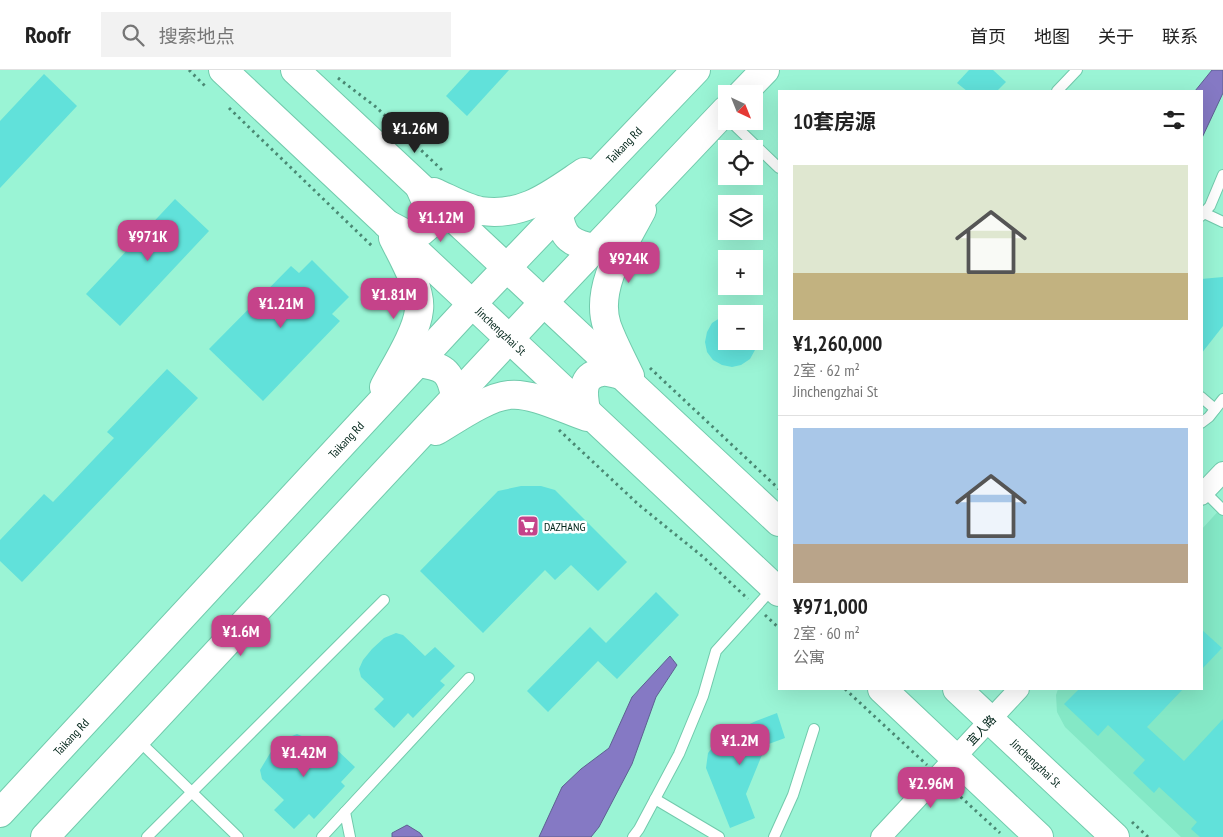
<!DOCTYPE html>
<html lang="zh">
<head>
<meta charset="utf-8">
<style>
	body { margin:0; font-family:"PT Sans Narrow","Noto Sans SC",sans-serif; background:#f2f2f2; color:#222; height:100vh; display:flex; flex-direction:column; font-size:19px; white-space:nowrap }
	* { box-sizing:border-box; margin:0 }
	p { font-size:16px; color:#767676 }
	.icon { flex:none; width:28px; height:28px; fill:none; stroke:currentColor; stroke-width:2; stroke-linecap:round; stroke-linejoin:round }
	.map { position:relative; flex:1; overflow:hidden }
	.panel { position:absolute; left:778px; top:20px; width:425px; height:600px; display:flex; flex-direction:column; background:#fff; border-radius:0px; box-shadow:0 5px 20px #0002 }
	.panel>* { flex:none }
	.needle { width:32px; rotate:137deg }
	.buttons { position:absolute; left:718px; top:15px; display:grid; gap:10px }
	.buttons a { display:grid; place-items:center; width:45px; height:45px; border-radius:0px; background:#fff; box-shadow:0 5px 20px #0002; font-size:25px }
	.price { position:absolute; translate:-50% -42px; padding:0 11px; border-radius:10px; background:#c5438a; color:#fff; font-size:16px; line-height:32px; filter:drop-shadow(0 1px 2px #0008) }
	.price::after { content:''; position:absolute; left:50%; top:30px; width:15px; height:11px; margin-left:-8px; background:inherit; clip-path:polygon(0 0,100% 0,50% 100%) }
	.price.selected { background:#222; color:#fff }
	ul { padding:0; list-style:none }
	li { display:grid; align-content:center; gap:10px; height:265px; padding:0 15px }
	li+li { border-top:1px solid #e0e0e0 }
	li span { display:grid; place-items:center; height:155px; border-radius:0px; color:#555 }
	li>.icon { margin-inline-start:auto }
	span .icon { width:90px; height:90px; fill:#fffc; stroke-width:1 }
	li b { font-size:21px }
	h2 { display:flex; justify-content:space-between; align-items:center; height:60px; padding:0 15px; font-size:21px }
	header { display:flex; align-items:center; gap:30px; box-sizing:border-box; height:70px; padding:0 25px; background:#fff; border-bottom:1px solid #e0e0e0 }
	header strong { font-size:24px }
	nav { display:flex; gap:28px; margin-inline-start:auto; font-size:18px }
	.search { width:350px; height:45px; background:#f2f2f2; display:flex; align-items:center; gap:12px; box-sizing:border-box; padding:0 18px; border-radius:0px; color:#767676; font-size:19px }
	.map>svg:first-child { display:block }
	.built { fill:#84e8c6 }
	.water { fill:#8579c4; stroke:#5d6091 }
	.building { fill:#61e1da }
	.lines { fill:none; stroke-linecap:round; stroke-linejoin:round }
	.lane-casing { stroke:#71caac; stroke-width:12 }
	.street-casing { stroke:#71caac; stroke-width:22 }
	.secondary-casing { stroke:#71caac; stroke-width:30 }
	.path { stroke:#4a8873; stroke-width:3; stroke-dasharray:2.5 4; stroke-linecap:butt }
	.lane { stroke:#fff; stroke-width:10 }
	.street { stroke:#fff; stroke-width:20 }
	.secondary { stroke:#fff; stroke-width:28 }
	.labels { text-anchor:middle; dominant-baseline:central; stroke-width:5; stroke-linejoin:round; paint-order:stroke }
	.street-label { font-size:12px; fill:#002419; stroke:#fff }
	.poi-label { font-size:12px; fill:#002419; stroke:#fff; text-anchor:start }
</style>
</head>
<body>
<header>
<strong>Roofr</strong>
<div class="search"><svg class="icon" aria-label="search" viewBox="0 0 24 24"><circle cx="10" cy="10" r="6"/><path d="M15 15l6 6"/></svg>搜索地点</div>
<nav><a>首页</a><a>地图</a><a>关于</a><a>联系</a></nav>
</header>
<div class="map">
<svg width="1223" height="767" viewBox="0 0 1223 767">
	<rect width="100%" height="100%" fill="#9af4d5"/>
	<polygon class="built" points="1223,436 1223,767 1181,767 1065,657 1057,642 1056,625 1058,619 1201,619 1201,460"/>
	<g class="water">
		<polygon points="1212,0 1223,0 1223,23 1201,70 1201,21 1195,21"/>
		<polygon points="670,586 677,595 656,627 632,694 599,757 591,767 539,767 562,717 581,699 609,678 632,627"/>
		<polygon points="407,755 420,763 423,767 392,767 392,763"/>
	</g>
	<g class="building">
		<polygon points="470,0 509,0 467,46 446,26"/>
		<polygon points="969,0 993,0 1006,12 997,21 967,21 957,13"/>
		<polygon points="44,4 77,36 0,118 0,51"/>
		<polygon points="175,129 209,161 120,256 86,224"/>
		<polygon points="312,190 349,227 332,244 340,251 263,331 209,279 291,196 299,203"/>
		<polygon points="1223,207 1223,256 1201,284 1201,209"/>
		<polygon points="726,244 726,271 757,271 755,280 750,289 741,295 732,297 722,295 713,290 707,282 705,272 707,262 712,253"/>
		<polygon points="167,299 198,328 22,512 0,491 0,470 44,424 53,432 114,368 107,362"/>
		<polygon points="521,416 541,416 555,420 627,492 598,521 571,495 555,510 545,500 483,563 420,501 498,421"/>
		<polygon points="656,522 679,545 617,609 598,591 548,642 527,621 590,557 606,573"/>
		<polygon points="1201,559 1222,578 1201,600"/>
		<polygon points="396,563 403,565 425,586 435,577 455,596 440,611 445,615 413,648 408,643 394,658 374,639 384,629 361,607 359,599 363,590 372,579 384,568"/>
		<polygon points="1079,619 1183,619 1147,657 1184,691 1223,649 1223,767 1200,767 1191,759 1197,752 1159,717 1154,723 1133,703 1145,690 1108,655 1098,666 1064,634"/>
		<polygon points="777,643 785,668 766,675 746,724 755,748 730,758 706,698 708,683 720,668 756,651"/>
		<polygon points="297,664 304,667 326,688 335,678 355,697 341,712 345,716 314,749 309,744 294,759 274,740 284,730 262,709 260,700 272,680 284,669"/>
	</g>
	<g class="lines">
		<g class="lane-casing">
			<g id="lane">
				<polyline points="1057,21 1077,0"/>
				<polyline points="730,51 779,98"/>
				<polyline points="1204,143 1223,152"/>
				<polyline points="1201,146 1210,136 1223,105"/>
				<polyline points="1201,327 1215,339"/>
				<polyline points="1201,353 1209,347 1223,329"/>
				<polyline points="1202,419 1223,440"/>
				<polyline points="137,669 238,767"/>
				<polyline points="655,729 719,767"/>
				<polyline points="147,767 384,530"/>
				<polyline points="322,767 345,742"/>
				<polyline points="350,767 345,742 469,608"/>
				<polyline points="633,767 639,759 679,684 703,626 716,581 773,518"/>
				<polyline points="774,767 793,725 814,659"/>
			</g>
		</g>
		<g class="street-casing">
			<g id="street">
				<polyline points="1201,425 1223,402"/>
				<polyline points="881,767 1019,619"/>
			</g>
		</g>
		<g class="secondary-casing">
			<g id="secondary">
				<polyline points="223,0 779,522"/>
				<polyline points="295,0 779,452"/>
				<polyline points="742,24 765,0"/>
				<path d="M434,122C448,128 467,139 481,141C524,147 551,124 584,102"/>
				<path d="M559,144C562,168 572,174 595,178"/>
				<polyline points="387,154 406,164 421,162 429,155 431,143 420,118"/>
				<path d="M418,293C444,297 450,300 455,326"/>
				<path d="M630,306C622,289 613,273 607,256C594,217 625,173 642,140"/>
				<path d="M384,317C395,296 417,262 419,240C422,220 402,186 393,168"/>
				<path d="M586,340C583,324 580,306 602,302C607,301 616,304 621,305"/>
				<path d="M436,361C455,350 487,327 509,325C531,322 566,340 587,347"/>
				<polyline points="882,619 1039,767"/>
				<polyline points="957,619 1115,767"/>
				<polyline points="0,743 472,234 696,0"/>
				<polyline points="45,767 544,232 726,40"/>
			</g>
		</g>
		<g class="path">
			<polyline points="189,0 206,17"/>
			<polyline points="338,8 376,37 444,102"/>
			<polyline points="229,38 372,176"/>
			<polyline points="650,298 779,419"/>
			<polyline points="559,360 639,435 702,486 748,529"/>
			<polyline points="765,545 779,558"/>
			<polyline points="845,619 927,695"/>
			<polyline points="951,718 1000,763"/>
			<polyline points="1132,752 1148,767"/>
		</g>
		<use href="#lane" class="lane"/>
		<use href="#street" class="street"/>
		<use href="#secondary" class="secondary"/>
	</g>
	<defs>
		<g id="supermarket-square" transform="scale(1.125)"><rect x="-9" y="-9" width="18" height="18" rx="4" fill="#c5438a" stroke="#fff"/><path d="M-6-5.5h2.5l.6 2H6L4.5 2H-2.5L-4.4-4H-6ZM-1.5 3.2a1.3 1.3 0 1 0 .1 0ZM3 3.2a1.3 1.3 0 1 0 .1 0Z" fill="#fff"/></g>
	</defs>
	<g fill-rule="evenodd">
		<use href="#supermarket-square" x="528" y="456"/>
	</g>
	<g class="labels">
		<g class="street-label">
			<text transform="translate(624 75) rotate(-46)">Taikang Rd</text>
			<text transform="translate(501 261) rotate(43)">Jinchengzhai St</text>
			<text transform="translate(346 370) rotate(-47)">Taikang Rd</text>
			<text transform="translate(981 660) rotate(-47)">宜人路</text>
			<text transform="translate(71 667) rotate(-47)">Taikang Rd</text>
			<text transform="translate(1036 693) rotate(43)">Jinchengzhai St</text>
		</g>
		<g class="poi-label">
			<text x="544" y="456">DAZHANG</text>
		</g>
	</g>
</svg>
<div class="buttons">
<a><svg class="needle" viewBox="-14 -14 28 28"><path d="M0-13l5 13h-10z" fill="#e53935"/><path d="M0 13l5-13h-10z" fill="#767676"/></svg></a>
<a><svg class="icon" aria-label="locate" viewBox="0 0 24 24"><circle cx="12" cy="12" r="6"/><path d="M12 2v4M12 18v4M2 12h4M18 12h4"/></svg></a>
<a><svg class="icon" aria-label="layers" viewBox="0 0 24 24"><path d="M12 4l9 5-9 5-9-5zM3 14l9 5 9-5"/></svg></a>
<a>+</a>
<a>−</a>
</div>
<b class="price selected" style="left:415px;top:84px">¥1.26M</b>
<b class="price" style="left:441px;top:173px">¥1.12M</b>
<b class="price" style="left:148px;top:192px">¥971K</b>
<b class="price" style="left:629px;top:214px">¥924K</b>
<b class="price" style="left:394px;top:250px">¥1.81M</b>
<b class="price" style="left:281px;top:259px">¥1.21M</b>
<b class="price" style="left:241px;top:587px">¥1.6M</b>
<b class="price" style="left:740px;top:696px">¥1.2M</b>
<b class="price" style="left:304px;top:708px">¥1.42M</b>
<b class="price" style="left:931px;top:739px">¥2.96M</b>
<section class="panel">
<h2>10套房源<svg class="icon" aria-label="filters" viewBox="0 0 24 24"><path d="M4 7h16M4 17h16"/><circle cx="9" cy="7" r="2"/><circle cx="15" cy="17" r="2"/></svg></h2>
<ul>
<li><span style="background:linear-gradient(#dfe7d0 70%,#c2b280 0)"><svg class="icon" aria-label="home" viewBox="0 0 24 24"><path d="M3 11l9-7 9 7M6 9v11h12V9"/></svg></span><div><b>¥1,260,000</b><p>2室 · 62 m²</p><p>Jinchengzhai St</p></div></li>
<li><span style="background:linear-gradient(#a9c7e8 75%,#b9a48a 0)"><svg class="icon" aria-label="home" viewBox="0 0 24 24"><path d="M3 11l9-7 9 7M6 9v11h12V9"/></svg></span><div><b>¥971,000</b><p>2室 · 60 m²</p><p>公寓</p></div></li>
</ul>
</section>
</div>
</body>
</html>
